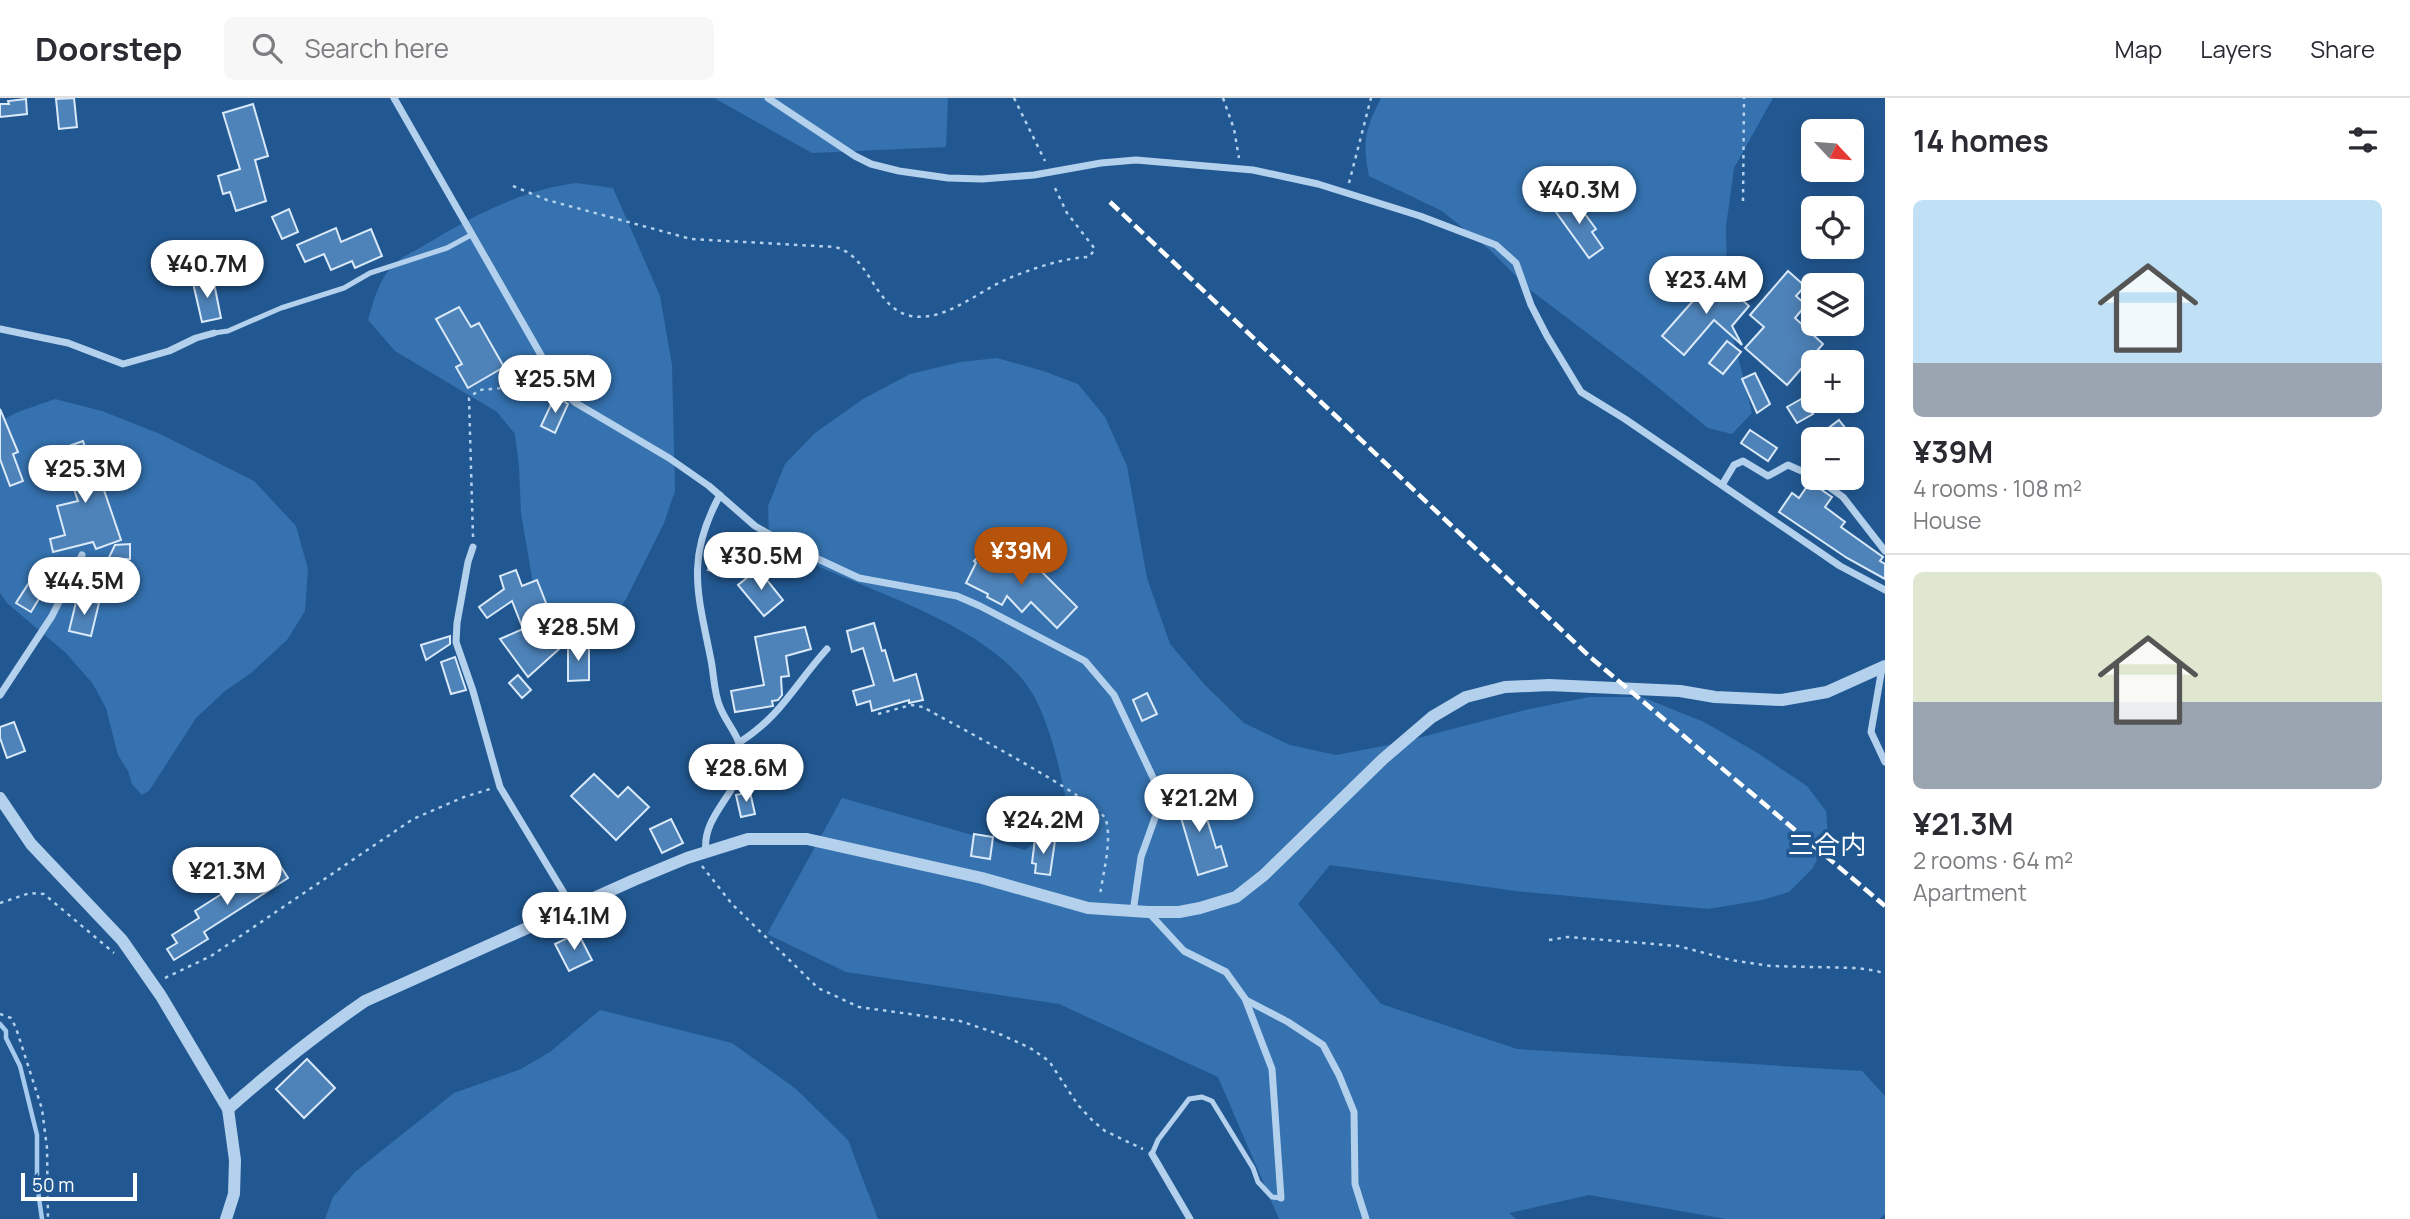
<!DOCTYPE html>
<html lang="en">
<head>
<meta charset="utf-8">
<style>
	body { margin:0; font-family:Manrope,"Noto Sans JP",sans-serif; background:#f7f7f7; color:#2b2b33; height:100vh; display:flex; flex-direction:column; font-size:26px; white-space:nowrap }
	* { box-sizing:border-box; margin:0 }
	p { font-size:23px; color:#7c7c81 }
	.icon { flex:none; width:38px; height:38px; fill:none; stroke:currentColor; stroke-width:2; stroke-linecap:round; stroke-linejoin:round }
	.map { position:relative; flex:1; overflow:hidden }
	.drawer { display:flex; flex-direction:column; background:#fff; width:525px }
	.drawer>* { flex:none }
	.needle { width:46px; rotate:116deg }
	.fabs { position:absolute; left:1801px; top:21px; display:grid; gap:14px }
	.fabs a { display:grid; place-items:center; width:63px; height:63px; border-radius:10px; background:#fff; box-shadow:0 4px 18px #0003; font-size:35px }
	.scale { position:absolute; left:21px; bottom:18px; width:116px; box-sizing:border-box; padding-left:7px; border:4px solid #fff; border-top:0; font-size:19px; line-height:24px; white-space:nowrap; color:#fff; -webkit-text-stroke:5px #225891; paint-order:stroke }
	.price { position:absolute; translate:-50% -60px; padding:0 16px; border-radius:24px; background:#fff; color:#222; font-size:23px; line-height:46px; filter:drop-shadow(0 2px 4px #0008) }
	.price::after { content:''; position:absolute; left:50%; top:42px; width:21px; height:16px; margin-left:-10px; background:inherit; clip-path:polygon(0 0,100% 0,50% 100%) }
	.price.selected { background:#b45309; color:#fff }
	ul { padding:0; list-style:none }
	li { display:grid; align-content:center; gap:14px; height:371px; padding:0 28px }
	li+li { border-top:2px solid #e1e1e2 }
	li span { display:grid; place-items:center; height:217px; border-radius:10px; color:#555 }
	li>.icon { margin-inline-start:auto }
	span .icon { width:126px; height:126px; fill:#fffc; stroke-width:1 }
	li b { font-size:30px }
	h2 { display:flex; justify-content:space-between; align-items:center; height:84px; padding:0 28px; font-size:30px }
	header { display:flex; align-items:center; gap:42px; box-sizing:border-box; height:98px; padding:0 35px; background:#fff; border-bottom:2px solid #e1e1e2 }
	header strong { font-size:33px }
	nav { display:flex; gap:38px; margin-inline-start:auto; font-size:24px }
	.search { width:490px; height:63px; background:#f7f7f7; display:flex; align-items:center; gap:18px; box-sizing:border-box; padding:0 24px; border-radius:10px; color:#7c7c81; font-size:26px }
	main { display:flex; flex:1; min-height:0 }
	.map>svg:first-child { display:block }
	.green { fill:#3572af }
	.lines { fill:none; stroke-linecap:round; stroke-linejoin:round }
	.stream { stroke:#a7cbee; stroke-width:4.5 }
	.building { fill:#4e83b9; stroke:#d9e9f9; stroke-width:2 }
	.path { stroke:#b3d0ed; stroke-width:2.5; stroke-dasharray:3.5 5; stroke-linecap:butt }
	.service { stroke:#b3d0ed; stroke-width:5 }
	.minor { stroke:#b3d0ed; stroke-width:7 }
	.tertiary { stroke:#b3d0ed; stroke-width:12 }
	.rail { stroke:#fff; stroke-width:4.5; stroke-dasharray:12 5; stroke-linecap:butt }
	.labels { text-anchor:middle; dominant-baseline:central; stroke-width:7; stroke-linejoin:round; paint-order:stroke }
	.quarter-label { font-size:26px; fill:#fff; stroke:#225891 }
</style>
</head>
<body>
<header>
<strong>Doorstep</strong>
<div class="search"><svg class="icon" aria-label="search" viewBox="0 0 24 24"><circle cx="10" cy="10" r="6"/><path d="M15 15l6 6"/></svg>Search here</div>
<nav><a>Map</a><a>Layers</a><a>Share</a></nav>
</header>
<main>
<div class="map">
<svg width="1885" height="1121" viewBox="0 0 1885 1121">
	<rect width="100%" height="100%" fill="#225891"/>
	<g class="green">
		<polygon points="714,0 948,0 946,49 812,55"/>
		<path d="M1381,0H1773L1734,70L1726,129L1727,193L1734,243L1752,315L1732,336L1708,330L1644,278L1529,191L1490,152L1442,113L1369,78C1362,42 1365,32 1381,0Z"/>
		<path d="M576,85L613,90L660,198L672,267L675,393L664,425L626,501L615,518L602,531L586,534L562,525L534,492L521,415L519,369L515,336L497,314L395,253L368,222C374,202 378,184 392,168C399,160 413,154 423,148C471,119 521,92 576,85Z"/>
		<path d="M997,260L1043,273L1078,286L1105,319L1127,368L1147,480L1170,546L1204,586L1244,625L1290,647L1336,657L1399,645L1525,612L1589,599H1642L1704,624L1756,654L1807,688L1826,713L1828,738L1813,770L1789,794L1762,802L1708,811L1516,793L1330,767L1298,806L1381,906L1517,951L1862,973L1885,998V1116L1879,1121H1726L1589,1097L1509,1115L1516,1121H1279L1218,979L1059,906L846,874L767,836L842,700L1025,752L1069,716C1061,678 1054,639 1037,604C1001,529 870,495 801,460C790,454 780,447 769,440L768,408L785,366L815,335L863,301L910,276L961,264Z"/>
		<polygon points="55,301 102,313 160,336 254,383 296,428 308,471 305,513 287,542 251,575 225,593 196,620 149,693 142,697 132,686 128,673 118,657 106,610 93,586 66,555 7,505 0,495 0,323 18,314"/>
		<polygon points="600,912 732,945 796,991 848,1042 878,1121 325,1121 333,1099 355,1074 454,995 521,971 550,954"/>
	</g>
	<g class="lines">
		<polyline class="stream" points="0,926 6,933 6,940 20,968 37,1037 37,1086 42,1121"/>
	</g>
	<g class="building">
		<polygon points="74,0 77,29 59,31 56,1"/>
		<polygon points="26,1 27,16 0,19 0,6 9,6 8,3"/>
		<polygon points="253,6 268,58 255,62 266,103 236,113 230,94 223,96 218,78 240,71 223,15"/>
		<polygon points="1566,70 1581,87 1570,96 1556,79"/>
		<polygon points="1571,97 1596,131 1592,134 1603,150 1589,160 1553,110"/>
		<polygon points="289,111 298,134 282,141 272,119"/>
		<polygon points="336,130 341,144 371,131 382,158 355,170 352,163 331,172 324,156 305,164 297,147"/>
		<polygon points="1788,173 1805,188 1796,198 1806,207 1795,220 1823,246 1787,287 1745,250 1764,229 1750,217"/>
		<polygon points="1715,178 1749,208 1732,228 1742,247 1714,222 1684,257 1662,238"/>
		<polygon points="213,180 221,220 202,224 193,185"/>
		<polygon points="459,209 471,229 479,225 504,269 468,290 456,269 462,266 436,221"/>
		<polygon points="1727,243 1741,254 1723,276 1709,265"/>
		<polygon points="1755,275 1770,306 1757,315 1742,281"/>
		<polygon points="555,298 568,306 555,335 541,328"/>
		<polygon points="1803,300 1813,316 1797,325 1787,309"/>
		<polygon points="0,311 18,354 13,356 23,383 10,388 0,361"/>
		<polygon points="1839,322 1854,341 1814,341"/>
		<polygon points="1750,332 1777,350 1768,363 1741,345"/>
		<polygon points="83,343 88,358 92,357 121,442 96,451 93,444 53,454 50,441 65,437 57,408 78,403 60,351"/>
		<polygon points="1810,384 1832,399 1825,409 1845,424 1841,429 1883,459 1880,463 1885,466 1885,481 1847,460 1779,414 1792,395 1799,400"/>
		<polygon points="130,446 130,461 122,461 114,479 102,474 115,447"/>
		<polygon points="714,451 741,458 735,479 708,472"/>
		<polygon points="986,452 1005,472 1022,454 1077,509 1057,530 1031,504 1022,514 1007,498 1002,507 987,499 988,496 966,485 976,465 974,463"/>
		<polygon points="758,471 783,502 764,518 738,487"/>
		<polygon points="516,472 522,488 537,482 555,528 568,543 528,579 500,541 523,531 512,503 487,520 479,509 504,491 500,478"/>
		<polygon points="94,476 110,480 105,500 89,496"/>
		<polygon points="34,477 48,486 31,514 16,505"/>
		<polygon points="77,500 99,505 91,538 69,533"/>
		<polygon points="874,525 882,553 885,552 894,583 916,576 923,602 909,605 909,602 872,613 870,603 857,607 853,593 874,587 863,550 852,554 847,533"/>
		<polygon points="805,529 811,551 786,558 789,578 781,579 782,597 778,602 772,603 773,608 735,614 731,593 764,587 755,539"/>
		<polygon points="450,538 450,546 426,562 421,547"/>
		<polygon points="568,548 589,548 589,582 568,583"/>
		<polygon points="455,559 466,592 451,596 441,564"/>
		<polygon points="518,577 531,592 522,600 509,585"/>
		<polygon points="1147,595 1157,616 1142,623 1133,602"/>
		<polygon points="14,624 25,653 7,660 0,640 0,629"/>
		<polygon points="594,676 618,699 628,689 649,709 616,742 571,698"/>
		<polygon points="1195,692 1201,712 1204,711 1216,750 1221,748 1227,768 1198,777 1179,713 1176,714 1171,699"/>
		<polygon points="750,694 755,716 741,719 736,697"/>
		<polygon points="671,721 683,745 662,755 650,731"/>
		<polygon points="974,736 993,739 990,761 971,758"/>
		<polygon points="1035,741 1055,743 1050,777 1035,775 1036,766 1032,765"/>
		<polygon points="276,761 288,780 204,834 208,841 174,862 167,851 177,845 172,837 199,820 195,813"/>
		<polygon points="578,835 592,862 569,873 555,846"/>
		<polygon points="307,961 335,990 304,1020 276,991"/>
	</g>
	<g class="lines">
		<g class="path">
			<polyline points="1014,0 1045,63"/>
			<polyline points="1223,0 1234,31 1239,60"/>
			<polyline points="1349,85 1371,0"/>
			<path d="M513,88L547,102L691,141L835,149C870,158 873,206 907,217C941,227 977,194 1007,181C1031,171 1063,160 1089,159L1095,151L1067,115L1053,86"/>
			<polyline points="1743,103 1744,0"/>
			<polyline points="473,439 469,300 479,292 526,288 543,284"/>
			<path d="M878,616L911,607L923,609C949,624 1100,703 1106,722C1112,744 1103,775 1100,797"/>
			<polyline points="702,768 732,806 818,890 859,909 960,923 1002,937 1030,950 1049,963 1078,1007 1093,1023 1105,1033 1143,1051"/>
			<polyline points="0,805 30,795 44,796 114,855"/>
			<polyline points="1549,842 1568,839 1678,848 1731,862 1771,868 1857,870 1877,873 1885,876"/>
			<polyline points="165,880 211,858 413,721 464,699 490,691"/>
			<polyline points="0,916 11,920 16,930 42,1011 47,1050 48,1121"/>
		</g>
		<g class="service">
			<polyline points="214,235 228,233 281,210 344,190 370,175 447,150 471,137"/>
			<polyline points="1152,1056 1158,1042 1189,1001 1202,999 1212,1003 1253,1070 1258,1084 1272,1099 1281,1100"/>
		</g>
		<g class="minor">
			<polyline points="394,0 561,292 576,305 669,360 709,388 755,428 788,447 859,480 957,498 980,508 1085,563 1114,597 1158,690 1161,703 1141,759 1133,814"/>
			<polyline points="768,0 855,58 871,66 899,73 948,80 982,81 1034,77 1101,65 1136,62 1253,72 1318,86 1420,118 1496,147 1516,165 1531,207 1547,238 1581,294 1625,321 1840,468 1885,492"/>
			<polyline points="0,231 68,245 123,266 169,253 196,240 214,235"/>
			<polyline points="1816,380 1843,399 1885,453"/>
			<polyline points="1722,387 1734,367 1743,363 1768,378 1788,367 1813,378"/>
			<polyline points="473,449 468,464 457,525 456,544 473,593 500,689 573,810"/>
			<polyline points="1882,570 1871,634 1885,664"/>
			<polyline points="0,597 52,518 82,457"/>
			<path d="M740,644C780,619 796,585 827,551"/>
			<path d="M706,754C701,717 741,695 741,662C741,636 729,631 720,609C714,596 714,577 711,562C698,496 685,461 720,397"/>
			<polyline points="1149,815 1184,853 1226,874 1246,902 1288,924 1323,947 1339,977 1354,1014 1355,1086 1366,1121"/>
			<polyline points="1246,903 1272,971 1281,1100"/>
			<polyline points="1152,1056 1190,1121"/>
		</g>
		<g class="tertiary">
			<polyline points="0,700 31,746 122,842 161,898 228,1011 235,1062 234,1096 226,1121"/>
			<path d="M228,1011C272,972 317,936 365,903L634,782L687,760L748,741H807L982,780L1088,810L1148,814H1179L1200,810L1236,799L1264,777L1383,661L1432,619L1466,599L1505,589L1549,587L1680,593L1715,599L1782,602L1827,594L1885,568"/>
		</g>
		<polyline class="rail" points="1110,104 1589,558 1885,808"/>
	</g>
	<g class="labels">
		<g class="quarter-label">
			<text x="1827" y="746">三合内</text>
		</g>
	</g>
</svg>
<div class="fabs">
<a><svg class="needle" viewBox="-14 -14 28 28"><path d="M0-13l5 13h-10z" fill="#e53935"/><path d="M0 13l5-13h-10z" fill="#7c7c81"/></svg></a>
<a><svg class="icon" aria-label="locate" viewBox="0 0 24 24"><circle cx="12" cy="12" r="6"/><path d="M12 2v4M12 18v4M2 12h4M18 12h4"/></svg></a>
<a><svg class="icon" aria-label="layers" viewBox="0 0 24 24"><path d="M12 4l9 5-9 5-9-5zM3 14l9 5 9-5"/></svg></a>
<a>+</a>
<a>−</a>
</div>
<div class="scale">50 m</div>
<b class="price" style="left:1579px;top:128px">¥40.3M</b>
<b class="price" style="left:207px;top:202px">¥40.7M</b>
<b class="price" style="left:1706px;top:218px">¥23.4M</b>
<b class="price" style="left:555px;top:317px">¥25.5M</b>
<b class="price" style="left:85px;top:407px">¥25.3M</b>
<b class="price selected" style="left:1021px;top:489px">¥39M</b>
<b class="price" style="left:761px;top:494px">¥30.5M</b>
<b class="price" style="left:84px;top:519px">¥44.5M</b>
<b class="price" style="left:578px;top:565px">¥28.5M</b>
<b class="price" style="left:746px;top:706px">¥28.6M</b>
<b class="price" style="left:1199px;top:736px">¥21.2M</b>
<b class="price" style="left:1043px;top:758px">¥24.2M</b>
<b class="price" style="left:227px;top:809px">¥21.3M</b>
<b class="price" style="left:574px;top:854px">¥14.1M</b>
</div>
<section class="drawer">
<h2>14 homes<svg class="icon" aria-label="filters" viewBox="0 0 24 24"><path d="M4 7h16M4 17h16"/><circle cx="9" cy="7" r="2"/><circle cx="15" cy="17" r="2"/></svg></h2>
<ul>
<li><span style="background:linear-gradient(#bfe0f5 75%,#9aa5b1 0)"><svg class="icon" aria-label="home" viewBox="0 0 24 24"><path d="M3 11l9-7 9 7M6 9v11h12V9"/></svg></span><div><b>¥39M</b><p>4 rooms · 108 m²</p><p>House</p></div></li>
<li><span style="background:linear-gradient(#dfe7d0 60%,#9aa5b1 0)"><svg class="icon" aria-label="home" viewBox="0 0 24 24"><path d="M3 11l9-7 9 7M6 9v11h12V9"/></svg></span><div><b>¥21.3M</b><p>2 rooms · 64 m²</p><p>Apartment</p></div></li>
</ul>
</section>
</main>
</body>
</html>
